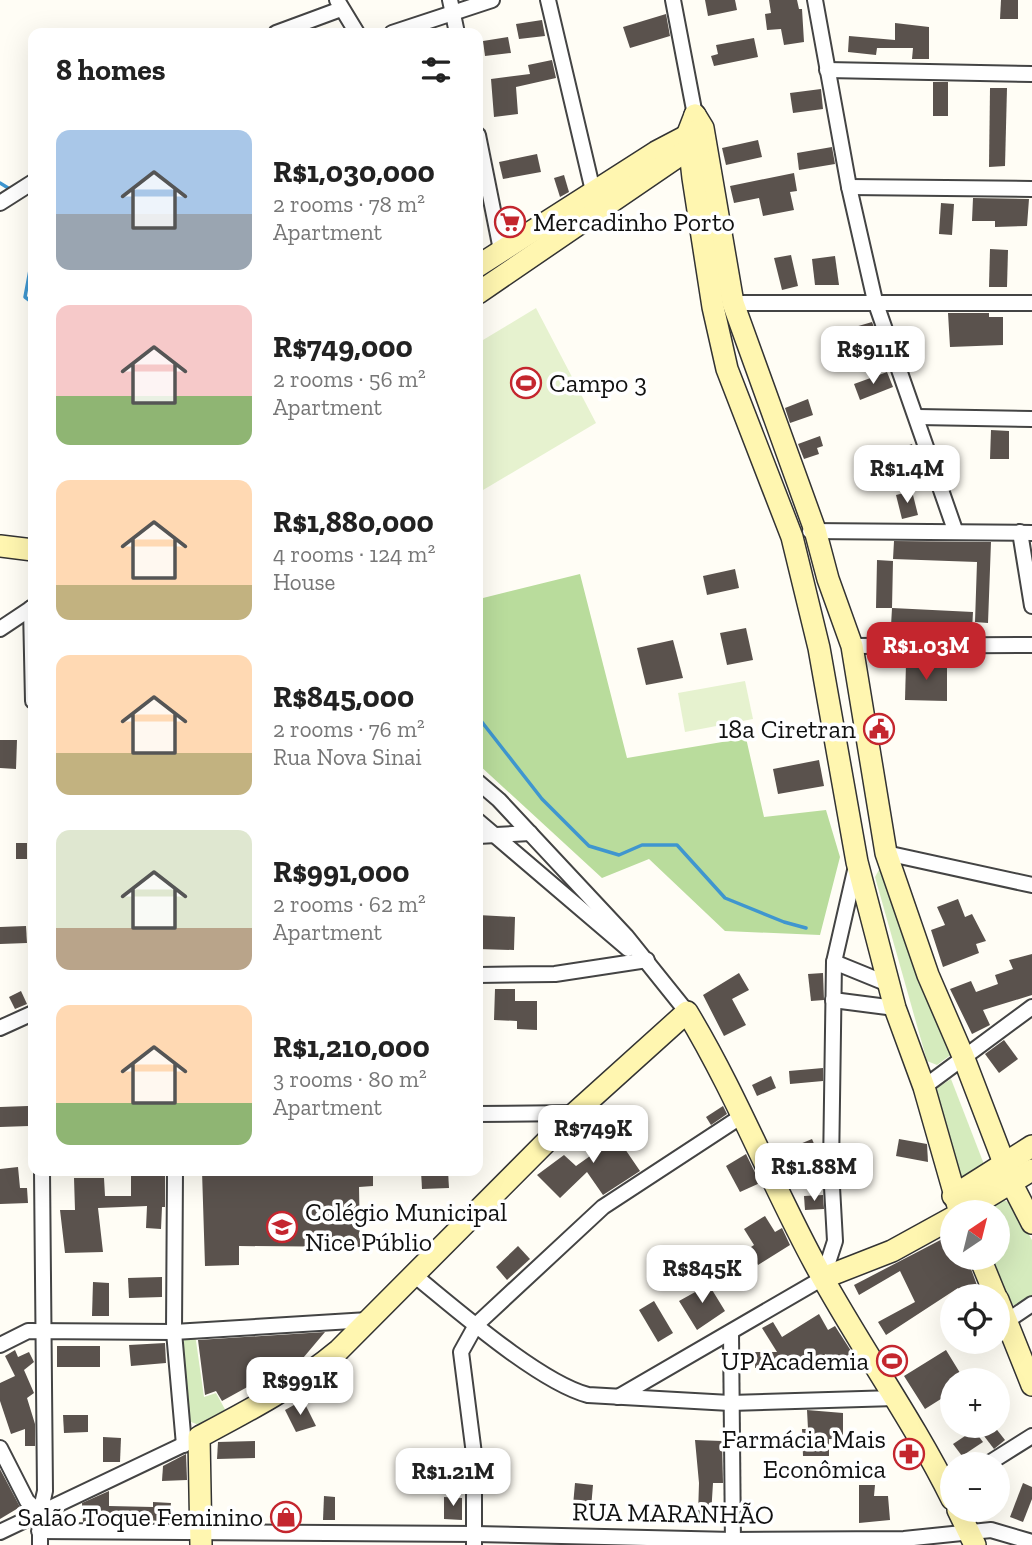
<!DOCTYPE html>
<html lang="en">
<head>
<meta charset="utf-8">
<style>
	body { margin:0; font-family:"Zilla Slab",serif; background:#f6f6f6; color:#222; height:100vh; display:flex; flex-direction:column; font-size:26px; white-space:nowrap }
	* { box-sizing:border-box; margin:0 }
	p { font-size:23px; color:#767676 }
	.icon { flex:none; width:38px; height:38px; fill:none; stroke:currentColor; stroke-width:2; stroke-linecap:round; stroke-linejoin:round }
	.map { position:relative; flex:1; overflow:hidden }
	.details { position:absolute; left:28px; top:28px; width:455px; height:1148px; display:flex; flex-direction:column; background:#fff; border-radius:14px; box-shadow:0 7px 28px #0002 }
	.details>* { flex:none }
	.needle { width:46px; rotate:35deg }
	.tools { position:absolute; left:940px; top:1200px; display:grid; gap:14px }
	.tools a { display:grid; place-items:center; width:70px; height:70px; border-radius:50%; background:#fff; box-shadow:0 7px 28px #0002; font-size:35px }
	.price { position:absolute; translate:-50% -60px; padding:0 16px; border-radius:14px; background:#fff; color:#222; font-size:23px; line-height:46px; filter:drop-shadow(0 2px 4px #0008) }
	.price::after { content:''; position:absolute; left:50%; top:42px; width:21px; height:16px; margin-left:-10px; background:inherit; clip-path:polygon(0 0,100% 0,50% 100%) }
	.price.selected { background:#c4262e; color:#fff }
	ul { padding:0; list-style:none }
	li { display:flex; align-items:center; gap:21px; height:175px; padding:0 28px }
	li span { display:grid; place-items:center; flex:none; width:196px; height:140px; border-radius:14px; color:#555 }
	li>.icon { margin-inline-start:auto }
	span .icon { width:84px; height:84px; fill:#fffc; stroke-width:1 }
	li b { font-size:30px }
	h2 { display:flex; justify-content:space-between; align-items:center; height:84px; padding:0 28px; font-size:30px }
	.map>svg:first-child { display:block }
	.green { fill:#d5ebbd }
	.forest { fill:#b9dc9c }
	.pitch { fill:#e6f2cf }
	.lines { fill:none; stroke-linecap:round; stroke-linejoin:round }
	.stream { stroke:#3f96cf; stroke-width:3.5 }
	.building { fill:#5a524d }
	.street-casing { stroke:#444; stroke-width:18 }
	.secondary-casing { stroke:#333; stroke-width:24 }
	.street { stroke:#fff; stroke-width:14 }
	.secondary { stroke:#fff6b0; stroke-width:21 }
	.labels { text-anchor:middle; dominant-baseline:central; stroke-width:7; stroke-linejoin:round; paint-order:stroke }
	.poi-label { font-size:26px; fill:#111; stroke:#fff; text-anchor:end }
	.street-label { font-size:26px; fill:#111; stroke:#fff }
</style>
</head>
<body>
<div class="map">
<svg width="1032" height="1545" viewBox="0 0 1032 1545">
	<rect width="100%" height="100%" fill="#fffdf5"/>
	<g class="green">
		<polygon points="881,866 952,1054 937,1065 927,1061 875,877"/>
		<polygon points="951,1079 987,1172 955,1193 929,1093"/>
		<polygon points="1003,1200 1011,1203 1032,1240 1032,1298 1017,1308 1010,1302 990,1258 998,1258 998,1213 984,1213"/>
		<polygon points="184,1334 195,1334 204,1397 216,1393 227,1413 204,1427 186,1420 182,1410"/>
	</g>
	<polygon class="forest" points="580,574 627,758 746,738 764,817 826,810 840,857 820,935 725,931 649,859 602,878 478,764 478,590 483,598"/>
	<g class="pitch">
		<polygon points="536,308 596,423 478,493 478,343"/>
		<polygon points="745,681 753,719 685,732 678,693"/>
	</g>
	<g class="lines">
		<g class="stream">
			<polyline points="0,183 13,191"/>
			<polyline points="33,254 25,297 33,303"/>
			<polyline points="478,717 542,799 589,846 619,855 642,845 677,845 725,898 784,922 806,928"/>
		</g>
	</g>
	<g class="building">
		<polygon points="705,0 735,0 737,10 708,16"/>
		<polygon points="769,0 797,0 799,9 802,9 804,42 784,45 781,29 767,30 765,14 771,13"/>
		<polygon points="1001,0 1018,0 1018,19 1000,19"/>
		<polygon points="666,14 670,36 630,48 623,27"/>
		<polygon points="542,20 545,36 519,39 516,24"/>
		<polygon points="895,23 929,27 929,59 912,59 913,48 877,48 876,55 848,52 849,36 895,40"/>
		<polygon points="508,37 511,53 485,56 483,41"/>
		<polygon points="754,38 758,57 714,66 711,56 718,54 716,45"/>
		<polygon points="552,60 556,78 516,87 518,114 494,117 491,79 530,74 528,65"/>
		<rect x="933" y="82" width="15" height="34"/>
		<polygon points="990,88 1007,88 1005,166 989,167"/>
		<polygon points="821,89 823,109 793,113 790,93"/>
		<polygon points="758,140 762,157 726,165 722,148"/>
		<polygon points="832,147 835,164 799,170 797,153"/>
		<polygon points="537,154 541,172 503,179 499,162"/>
		<polygon points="794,173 797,191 790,192 794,210 763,216 759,198 734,203 730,186"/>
		<polygon points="564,175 569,192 560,197 554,178"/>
		<polygon points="973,198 1029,199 1027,226 995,227 995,221 972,221"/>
		<polygon points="941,203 954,204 952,235 939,234"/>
		<polygon points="990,249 1008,250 1007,287 989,287"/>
		<polygon points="791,255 798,286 782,290 774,258"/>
		<polygon points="835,256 839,285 815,285 812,259"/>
		<polygon points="948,313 989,313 989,317 1003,317 1003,345 950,347"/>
		<polygon points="872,322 877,335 859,340 855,327"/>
		<polygon points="887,372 893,387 860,400 854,384"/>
		<polygon points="808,399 813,415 790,423 785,408"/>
		<polygon points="991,430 1009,431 1009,459 990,459"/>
		<polygon points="820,436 823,446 817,448 819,454 804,459 798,444"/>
		<polygon points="912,444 917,459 896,466 890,452"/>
		<polygon points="912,491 918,515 902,519 896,495"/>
		<polygon points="894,541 991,542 988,623 975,622 977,562 893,559"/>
		<polygon points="877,560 893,561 892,608 973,612 972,630 891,626 892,608 876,608"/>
		<polygon points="735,569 739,588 707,595 703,576"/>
		<polygon points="746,628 753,660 727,665 720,633"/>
		<polygon points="673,640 683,678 646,685 637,648"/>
		<polygon points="906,663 947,664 947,701 905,700"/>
		<polygon points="0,740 17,740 16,769 0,768"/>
		<polygon points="819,760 824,786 778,794 773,769"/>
		<rect x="16" y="843" width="11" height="16"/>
		<polygon points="958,899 965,917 972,914 986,941 976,944 979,953 943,967 931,930 945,925 937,907"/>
		<polygon points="478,915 515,917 514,950 478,949"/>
		<polygon points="26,926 27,943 0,944 0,927"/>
		<polygon points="1032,954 1032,995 983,1010 990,1025 972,1034 950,989 971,981 976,992 998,984 995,975 1013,969 1009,960"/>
		<polygon points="739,973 749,990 732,999 746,1025 724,1036 703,995"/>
		<polygon points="823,973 824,1000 811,1001 808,974"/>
		<polygon points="495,989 515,989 515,1001 537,1001 537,1030 517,1029 517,1021 494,1020"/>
		<polygon points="21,991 27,1004 15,1009 9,997"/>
		<polygon points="1004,1040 1018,1059 999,1073 985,1054"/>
		<polygon points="823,1068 823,1081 790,1084 789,1071"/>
		<polygon points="771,1076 776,1088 757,1096 752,1085"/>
		<polygon points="28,1106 29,1126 0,1127 0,1107"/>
		<polygon points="723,1106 727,1114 711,1125 706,1117"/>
		<polygon points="599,1111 640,1171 603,1195 587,1172 560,1198 537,1175 564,1155 576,1166 607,1144 590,1118"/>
		<polygon points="812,1139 818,1153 794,1163 788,1149"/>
		<polygon points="899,1139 927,1144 928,1162 896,1156"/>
		<polygon points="746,1154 760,1183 740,1192 726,1166"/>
		<polygon points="843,1156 862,1157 861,1171 843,1170"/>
		<polygon points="18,1167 20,1188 27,1188 28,1203 0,1204 0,1169"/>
		<polygon points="131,1171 165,1171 165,1207 162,1207 161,1229 146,1228 147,1206 98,1208 103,1252 65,1253 60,1210 75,1210 74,1178 104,1178 105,1196 131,1196"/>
		<polygon points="202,1171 373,1171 373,1186 359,1187 360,1247 239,1246 239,1265 205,1266"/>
		<polygon points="421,1171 448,1171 449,1188 422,1189"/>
		<polygon points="823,1195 824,1209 805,1210 804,1196"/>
		<polygon points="765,1216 775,1232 782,1228 790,1245 758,1265 748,1249 754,1245 744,1229"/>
		<polygon points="952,1234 952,1258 967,1258 978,1288 965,1297 958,1288 886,1335 878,1322 915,1302 900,1271 859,1295 854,1285"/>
		<polygon points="518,1246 530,1259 507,1280 496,1267"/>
		<polygon points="162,1277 162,1297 129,1298 128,1278"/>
		<polygon points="706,1280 725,1311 697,1330 679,1301 697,1291 694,1287"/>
		<polygon points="93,1282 109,1283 109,1316 92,1316"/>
		<polygon points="654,1301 673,1333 658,1342 639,1310"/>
		<polygon points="819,1314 828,1330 835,1326 853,1354 833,1366 826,1354 800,1369 755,1368 755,1352 777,1352 762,1328 773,1322 782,1337"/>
		<polygon points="325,1332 298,1364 271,1374 222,1401 216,1391 205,1395 198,1340"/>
		<polygon points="165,1343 166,1363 131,1366 129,1345"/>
		<rect x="57" y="1346" width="43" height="21"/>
		<polygon points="15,1350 18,1357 29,1352 34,1362 24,1370 34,1393 27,1398 35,1424 35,1446 25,1446 25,1429 11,1434 0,1401 0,1383 15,1376 5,1356"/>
		<polygon points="946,1350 965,1381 952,1381 952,1392 925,1409 904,1376"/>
		<polygon points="303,1400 316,1426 296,1432 285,1410"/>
		<polygon points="807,1410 843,1413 843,1439 829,1439 829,1456 803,1456 802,1429 808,1429"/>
		<polygon points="63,1415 88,1415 88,1432 64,1433"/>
		<polygon points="988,1426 994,1426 1005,1440 994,1449 981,1432"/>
		<polygon points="974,1430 983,1442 962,1456 953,1444"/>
		<polygon points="103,1437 121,1438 120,1462 103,1462"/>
		<polygon points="695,1440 722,1441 723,1483 713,1483 711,1515 698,1515 699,1483"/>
		<polygon points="255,1441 255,1458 217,1459 218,1442"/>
		<polygon points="456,1452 464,1452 464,1475 457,1475"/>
		<polygon points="186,1454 187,1480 162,1481 163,1466"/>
		<polygon points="0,1469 20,1507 0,1519"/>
		<polygon points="575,1483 593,1485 590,1519 572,1517"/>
		<polygon points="1023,1483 1032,1487 1032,1499 1023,1522 1010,1517"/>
		<polygon points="859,1485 875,1485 874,1496 888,1496 890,1520 859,1523"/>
		<polygon points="109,1491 109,1506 153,1507 153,1502 171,1503 169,1522 139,1519 83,1522 82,1503"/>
		<polygon points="324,1496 335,1497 335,1520 323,1520"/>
		<polygon points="444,1497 462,1498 462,1520 444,1519"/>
	</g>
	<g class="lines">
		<g class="street-casing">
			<g id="street">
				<polyline points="337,0 357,33"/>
				<polyline points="450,0 457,33"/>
				<polyline points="548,0 593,191"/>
				<polyline points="673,0 695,115"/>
				<polyline points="815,0 849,187 875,301 955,530"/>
				<polyline points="276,33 341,9"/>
				<polyline points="392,33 492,0"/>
				<polyline points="827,70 1032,74"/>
				<polyline points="478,135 501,250"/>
				<polyline points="849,187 1032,189"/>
				<polyline points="0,203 33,182"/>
				<polyline points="733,303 1032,303"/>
				<polyline points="918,417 1032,419"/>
				<polyline points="810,531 1032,533"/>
				<polyline points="1020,532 1032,606"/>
				<polyline points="31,608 33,701"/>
				<polyline points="0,629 33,607"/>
				<polyline points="852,646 1032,645"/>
				<polyline points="478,782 499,800 626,936 687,1012"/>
				<polyline points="478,821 628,949"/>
				<polyline points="478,836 530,833"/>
				<polyline points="886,853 1032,885"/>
				<polyline points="834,962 888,984"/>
				<polyline points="478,975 555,974 647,960"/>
				<polyline points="833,1000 895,1008"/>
				<polyline points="0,1028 33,1013"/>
				<polyline points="924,1087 1032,1007"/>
				<polyline points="478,1114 575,1113"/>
				<polyline points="175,1171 174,1332 184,1445"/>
				<path d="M414,1275C456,1309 539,1382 588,1395L730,1403L895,1398"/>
				<polyline points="1007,1321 1032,1304"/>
				<polyline points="731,1332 733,1545"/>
				<polyline points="0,1345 28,1331 174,1332 368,1320"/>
				<polyline points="618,1397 823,1278 835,1241 831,1169 834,962 856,866"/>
				<polyline points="0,1448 27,1501 40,1513"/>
				<polyline points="986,1465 1032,1436"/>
				<polyline points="39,1531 475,1534 733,1540 904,1539 991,1530 1032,1542"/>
				<polyline points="0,1532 191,1441"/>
				<polyline points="40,1545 40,1513 45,1491 42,1171"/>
				<polyline points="474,1545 474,1454 461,1352 476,1325 603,1207 742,1116"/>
			</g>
		</g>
		<g class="secondary-casing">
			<g id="secondary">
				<polyline points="695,115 703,128 733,303 815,530 828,579 852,646 886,853 928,975 963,1056 1012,1184 1032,1223"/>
				<polyline points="695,115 688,133 693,178 713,307 727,369 792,537 819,648 857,862 895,1008 924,1087 960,1213"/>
				<polyline points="478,266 656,152 698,130"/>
				<polyline points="478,293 690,148 700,145"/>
				<polyline points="0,546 33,550"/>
				<polyline points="953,1196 1032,1146"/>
				<polyline points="961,1213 1032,1170"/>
				<polyline points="980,1258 996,1297"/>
				<polyline points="823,1278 892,1251 952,1218"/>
				<polyline points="998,1300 1032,1385"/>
				<polyline points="958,1510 975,1545"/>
				<path d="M201,1545L199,1437C248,1411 296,1386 339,1350L575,1113L687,1012C736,1093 770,1181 815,1264C858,1344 912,1418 952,1499"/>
			</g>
		</g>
		<use href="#street" class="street"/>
		<use href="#secondary" class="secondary"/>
	</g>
	<defs>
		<g id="supermarket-ring" transform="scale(1.575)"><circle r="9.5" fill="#fff" stroke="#c4262e" stroke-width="1.5"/><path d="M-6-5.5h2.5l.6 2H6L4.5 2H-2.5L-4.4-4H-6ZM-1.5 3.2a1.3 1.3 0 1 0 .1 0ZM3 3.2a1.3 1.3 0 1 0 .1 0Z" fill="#c4262e"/></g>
		<g id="stadium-ring" transform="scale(1.575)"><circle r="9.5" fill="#fff" stroke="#c4262e" stroke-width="1.5"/><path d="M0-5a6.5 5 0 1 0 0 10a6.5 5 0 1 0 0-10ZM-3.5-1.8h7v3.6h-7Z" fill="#c4262e"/></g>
		<g id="civic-ring" transform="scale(1.575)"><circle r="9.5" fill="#fff" stroke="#c4262e" stroke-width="1.5"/><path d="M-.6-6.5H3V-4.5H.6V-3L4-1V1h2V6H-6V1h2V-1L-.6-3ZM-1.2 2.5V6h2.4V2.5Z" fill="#c4262e"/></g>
		<g id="school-ring" transform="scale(1.575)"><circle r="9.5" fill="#fff" stroke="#c4262e" stroke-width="1.5"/><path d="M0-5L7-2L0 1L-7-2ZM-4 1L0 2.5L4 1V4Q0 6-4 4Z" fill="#c4262e"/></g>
		<g id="pharmacy-ring" transform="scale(1.575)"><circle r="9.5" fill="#fff" stroke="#c4262e" stroke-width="1.5"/><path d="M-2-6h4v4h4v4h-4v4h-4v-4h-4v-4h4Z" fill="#c4262e"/></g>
		<g id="shop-ring" transform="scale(1.575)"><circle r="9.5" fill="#fff" stroke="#c4262e" stroke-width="1.5"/><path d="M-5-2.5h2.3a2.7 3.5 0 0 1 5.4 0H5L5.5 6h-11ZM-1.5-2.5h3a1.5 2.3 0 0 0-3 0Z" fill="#c4262e"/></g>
	</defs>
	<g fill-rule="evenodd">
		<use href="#supermarket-ring" x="510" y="222"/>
		<use href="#stadium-ring" x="526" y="383"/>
		<use href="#civic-ring" x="879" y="729"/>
		<use href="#school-ring" x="282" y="1227"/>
		<use href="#stadium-ring" x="892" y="1361"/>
		<use href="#pharmacy-ring" x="909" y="1454"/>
		<use href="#shop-ring" x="286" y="1517"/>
	</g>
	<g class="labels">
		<g class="poi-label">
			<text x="533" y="222" text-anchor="start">Mercadinho Porto</text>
			<text x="549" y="383" text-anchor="start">Campo 3</text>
			<text x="856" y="729">18a Ciretran</text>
			<text x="305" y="1212" text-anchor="start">Colégio Municipal<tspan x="305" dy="30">Nice Públio</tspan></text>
			<text x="869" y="1361">UP Academia</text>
			<text x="886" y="1439">Farmácia Mais<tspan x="886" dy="30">Econômica</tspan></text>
			<text x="263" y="1517">Salão Toque Feminino</text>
		</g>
		<g class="street-label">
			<text transform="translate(673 1513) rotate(1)">RUA MARANHÃO</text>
		</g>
	</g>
</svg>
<div class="tools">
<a><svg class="needle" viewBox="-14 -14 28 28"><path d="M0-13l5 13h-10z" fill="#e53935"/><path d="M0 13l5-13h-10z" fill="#767676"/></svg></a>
<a><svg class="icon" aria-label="locate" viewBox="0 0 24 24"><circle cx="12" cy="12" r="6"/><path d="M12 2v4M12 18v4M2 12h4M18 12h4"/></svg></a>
<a>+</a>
<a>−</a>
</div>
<b class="price" style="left:873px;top:386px">R$911K</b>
<b class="price" style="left:907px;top:505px">R$1.4M</b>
<b class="price selected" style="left:926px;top:682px">R$1.03M</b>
<b class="price" style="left:593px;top:1165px">R$749K</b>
<b class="price" style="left:814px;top:1203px">R$1.88M</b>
<b class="price" style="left:702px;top:1305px">R$845K</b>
<b class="price" style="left:300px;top:1417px">R$991K</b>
<b class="price" style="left:453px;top:1508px">R$1.21M</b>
<section class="details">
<h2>8 homes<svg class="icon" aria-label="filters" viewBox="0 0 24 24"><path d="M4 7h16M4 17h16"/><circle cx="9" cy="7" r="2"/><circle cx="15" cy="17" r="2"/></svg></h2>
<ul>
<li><span style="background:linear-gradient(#a9c7e8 60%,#9aa5b1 0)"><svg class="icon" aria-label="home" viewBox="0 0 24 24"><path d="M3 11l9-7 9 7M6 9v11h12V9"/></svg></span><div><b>R$1,030,000</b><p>2 rooms · 78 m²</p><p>Apartment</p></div></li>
<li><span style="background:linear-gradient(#f6c9c9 65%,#8fb573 0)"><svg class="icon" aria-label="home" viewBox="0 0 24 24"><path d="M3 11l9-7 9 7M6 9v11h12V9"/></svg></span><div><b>R$749,000</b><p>2 rooms · 56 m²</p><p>Apartment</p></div></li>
<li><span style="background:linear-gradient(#ffd9b3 75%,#c2b280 0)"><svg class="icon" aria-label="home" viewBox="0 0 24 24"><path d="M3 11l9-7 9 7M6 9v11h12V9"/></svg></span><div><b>R$1,880,000</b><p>4 rooms · 124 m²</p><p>House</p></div></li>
<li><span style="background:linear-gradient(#ffd9b3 70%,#c2b280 0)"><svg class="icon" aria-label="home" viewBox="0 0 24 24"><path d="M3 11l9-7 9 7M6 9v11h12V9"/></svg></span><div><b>R$845,000</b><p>2 rooms · 76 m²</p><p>Rua Nova Sinai</p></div></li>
<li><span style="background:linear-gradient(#dfe7d0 70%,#b9a48a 0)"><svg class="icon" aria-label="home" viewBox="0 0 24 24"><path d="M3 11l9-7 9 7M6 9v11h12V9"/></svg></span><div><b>R$991,000</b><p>2 rooms · 62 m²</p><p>Apartment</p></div></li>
<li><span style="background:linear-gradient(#ffd9b3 70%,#8fb573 0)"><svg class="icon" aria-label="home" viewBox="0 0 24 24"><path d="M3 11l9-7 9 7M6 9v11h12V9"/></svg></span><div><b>R$1,210,000</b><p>3 rooms · 80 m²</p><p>Apartment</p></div></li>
</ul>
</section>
</div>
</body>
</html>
